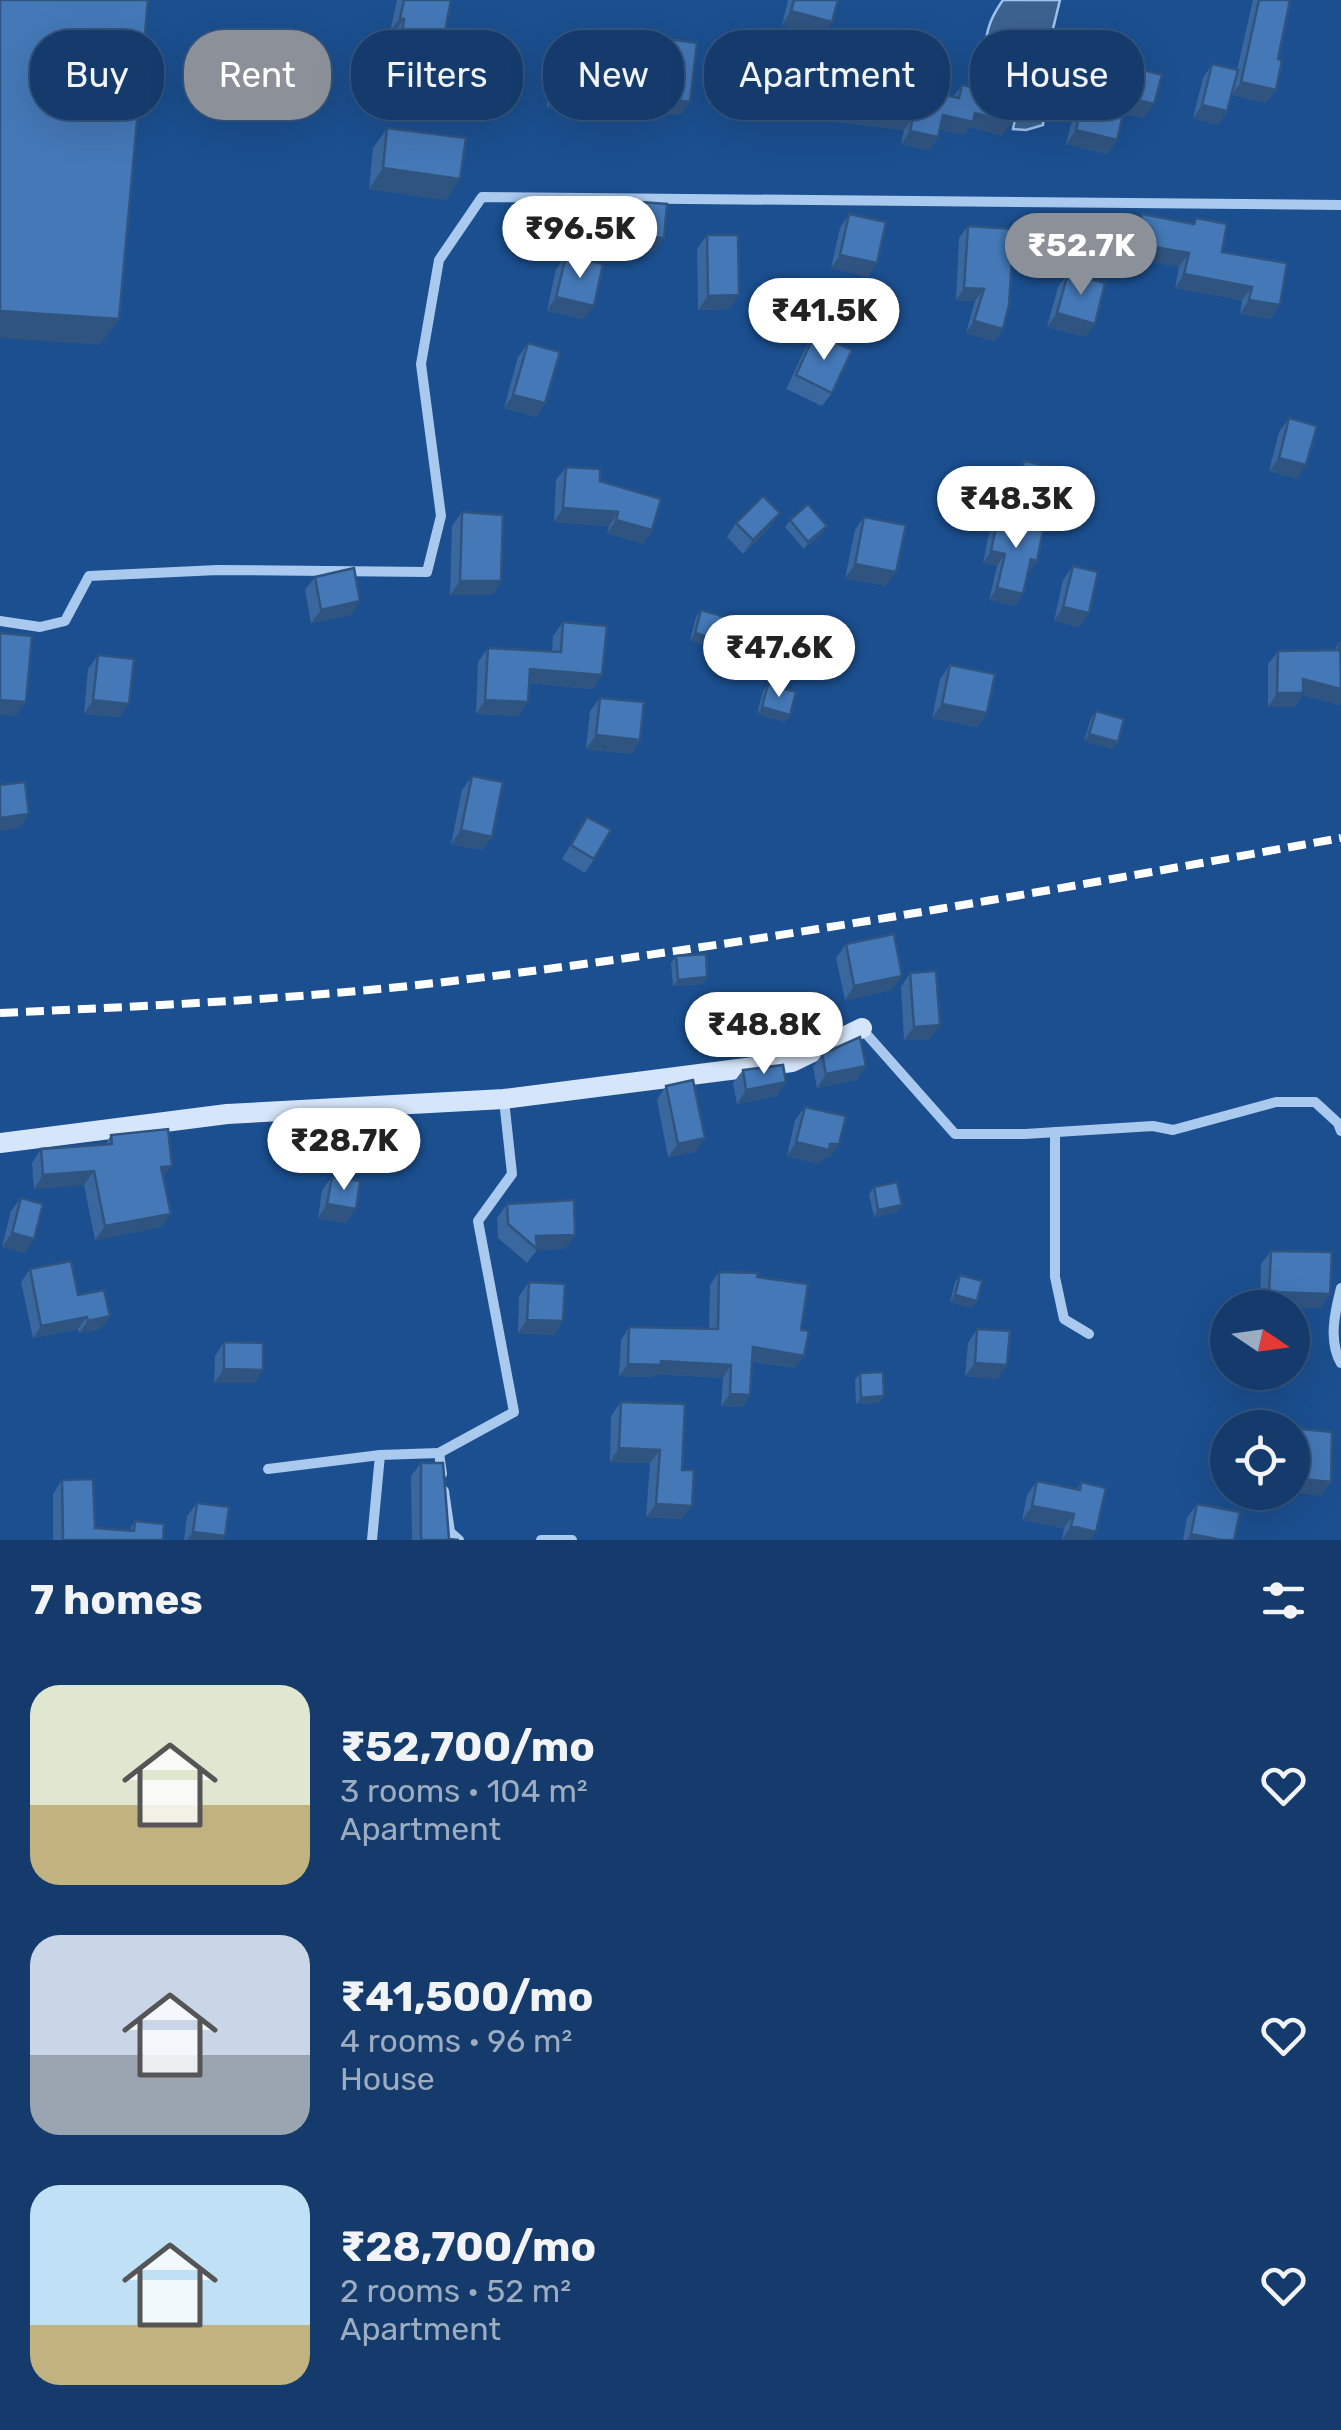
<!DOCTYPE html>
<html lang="en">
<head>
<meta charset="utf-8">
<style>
	body { margin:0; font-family:Rubik,sans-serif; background:#214673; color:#f1f3f6; height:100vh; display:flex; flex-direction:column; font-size:38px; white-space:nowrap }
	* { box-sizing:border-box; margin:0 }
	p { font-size:32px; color:#9dadc1 }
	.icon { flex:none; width:55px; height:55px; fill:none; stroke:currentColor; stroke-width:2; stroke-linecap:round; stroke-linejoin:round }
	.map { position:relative; height:1540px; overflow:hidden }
	.panel { display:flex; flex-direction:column; background:#143b6b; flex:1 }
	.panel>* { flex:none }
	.guide { position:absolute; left:30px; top:30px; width:1282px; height:90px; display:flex; gap:20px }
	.needle { width:65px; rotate:103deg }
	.fabs { position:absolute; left:1210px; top:1290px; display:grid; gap:20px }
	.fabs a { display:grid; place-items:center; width:100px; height:100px; border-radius:50%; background:#143b6b; box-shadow:0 10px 40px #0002,0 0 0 2px #33557e; font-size:50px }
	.price { position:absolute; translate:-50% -85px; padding:0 22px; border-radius:35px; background:#fff; color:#222; font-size:32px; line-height:65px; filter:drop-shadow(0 2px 5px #0008) }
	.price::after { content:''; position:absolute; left:50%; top:60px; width:30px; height:22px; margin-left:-15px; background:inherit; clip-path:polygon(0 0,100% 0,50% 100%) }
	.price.selected { background:#8c9099; color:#fff }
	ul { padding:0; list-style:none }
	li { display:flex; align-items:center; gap:30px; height:250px; padding:0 30px }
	li span { display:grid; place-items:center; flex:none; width:280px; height:200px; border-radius:30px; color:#555 }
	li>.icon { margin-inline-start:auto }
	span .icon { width:120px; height:120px; fill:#fffc; stroke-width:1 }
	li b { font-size:42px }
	h2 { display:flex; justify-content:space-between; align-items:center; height:120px; padding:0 30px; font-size:42px }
	.pill { padding:0 35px; border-radius:40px; background:#143b6b; box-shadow:0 10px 40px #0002,0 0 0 2px #33557e; font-size:35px; line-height:90px }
	.pill.selected { background:#8c9099; color:#fff }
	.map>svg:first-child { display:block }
	.water { fill:#3c6290; stroke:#9cc4f0; stroke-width:2.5 }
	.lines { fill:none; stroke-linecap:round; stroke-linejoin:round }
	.street { stroke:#a9c9ee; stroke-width:10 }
	.secondary { stroke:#d6e6fa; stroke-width:20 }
	.rail { stroke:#fff; stroke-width:8; stroke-dasharray:18 8; stroke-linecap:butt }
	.wall { fill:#3a679d }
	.shaded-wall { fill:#305480 }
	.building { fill:#4478b7; stroke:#305480; stroke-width:2.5 }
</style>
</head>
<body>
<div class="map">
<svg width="1341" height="1540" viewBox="0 0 1341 1540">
	<rect width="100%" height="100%" fill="#1b4f8f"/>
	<path class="water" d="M1003,0H1060L1050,41L1043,125L1026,130L1013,129L1022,82L994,81C984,46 981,31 1003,0Z"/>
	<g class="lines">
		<g class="street">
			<polyline points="0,621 40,627 65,621 89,576 218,570 427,572 441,516 421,364 439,260 482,197 1341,205"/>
			<polyline points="862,1029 955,1134 1025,1134 1153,1126 1173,1130 1276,1102 1315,1102 1338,1123 1341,1131"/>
			<polyline points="1055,1132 1055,1277 1064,1319 1089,1334"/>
			<path d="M1341,1288C1335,1311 1328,1342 1341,1363"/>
			<polyline points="268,1469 380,1455"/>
			<polyline points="442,1474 439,1453 514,1412 478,1221 512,1174 504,1100"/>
			<polyline points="444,1491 450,1532 459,1540"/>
			<polyline points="372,1540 380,1455 439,1453"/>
			<polyline points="541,1540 572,1540"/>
		</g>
		<polyline class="secondary" points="0,1143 227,1114 504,1099 792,1062 862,1028"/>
		<path class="rail" d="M0,1013C151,1006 303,999 453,981C751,945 1046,891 1341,838"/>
	</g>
	<g class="wall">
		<polygon points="397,0 451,0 437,72 427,86 388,81 394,33 390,32"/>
		<polygon points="788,0 838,0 832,22 822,36 782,25"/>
		<polygon points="1253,0 1290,0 1278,59 1276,90 1266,103 1232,95 1227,111 1218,125 1193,118 1203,78 1212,64 1237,70"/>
		<polygon points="653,37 681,115 636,110 644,51"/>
		<polygon points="560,46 593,97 584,110 547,108 550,60"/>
		<polygon points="845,54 887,83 953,97 962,85 982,89 993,71 1002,136 970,127 964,135 940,129 938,137 929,150 901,144 904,130 830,121 836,66"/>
		<polygon points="1137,68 1144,118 1123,113 1117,140 1107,154 1066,144 1080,89 1089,75 1127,84"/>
		<polygon points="387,128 446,200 369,189 373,148"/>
		<polygon points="640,202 654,252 627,249 630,215"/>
		<polygon points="849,214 868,277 831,268 840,228"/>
		<polygon points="1142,214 1192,224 1196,218 1222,252 1280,305 1270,319 1240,314 1242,300 1175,288 1179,267 1127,257 1133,228"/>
		<polygon points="968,226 1003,329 994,341 966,333 975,301 956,300 959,238"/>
		<polygon points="707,235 739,295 729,309 698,310 697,249"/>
		<polygon points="566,256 584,319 547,311 556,269"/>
		<polygon points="1068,273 1085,337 1047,327 1058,287"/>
		<polygon points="791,278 834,323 825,337 832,393 822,406 786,389 806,347 814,335 774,327 781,292"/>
		<polygon points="528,343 545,403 536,417 504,408 518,357"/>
		<polygon points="1289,418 1297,479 1269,471 1279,432"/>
		<polygon points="1024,461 1048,490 1043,497 1014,491 1019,468"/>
		<polygon points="566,467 600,481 652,530 643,544 607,533 609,526 554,522 556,480"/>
		<polygon points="462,512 501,581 492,595 450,595 452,526"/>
		<polygon points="780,513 770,527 743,554 727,537 736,523"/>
		<polygon points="998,516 1037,561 1028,572 1023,594 1015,606 989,600 997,566 983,563 990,528"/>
		<polygon points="864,517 886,586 845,578 855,530"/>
		<polygon points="790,520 827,526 822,533 804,549 785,527"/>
		<polygon points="1073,566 1089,613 1079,627 1054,621 1063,580"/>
		<polygon points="315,577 351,615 311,623 305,590"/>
		<polygon points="701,610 723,641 718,648 690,640 696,617"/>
		<polygon points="563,622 593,689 529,683 518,716 476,714 478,662 488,648 552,651 553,636"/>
		<polygon points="1340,641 1341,703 1340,705 1302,695 1294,707 1268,707 1268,664 1278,651 1334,650"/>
		<polygon points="98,655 120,717 84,714 88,669"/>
		<polygon points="950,665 987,713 977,727 932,718 940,679"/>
		<polygon points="768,684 790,715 785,722 757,714 763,691"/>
		<polygon points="600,698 640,740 631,754 586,749 590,711"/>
		<polygon points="1096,711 1113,749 1084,741 1091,718"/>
		<polygon points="472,776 492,837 482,850 451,844 462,790"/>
		<polygon points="587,817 594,859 585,873 562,859"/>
		<polygon points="846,944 892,990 845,1000 836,958"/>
		<polygon points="676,956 707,977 703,984 673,986 671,963"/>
		<polygon points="910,973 930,1039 904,1040 901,987"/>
		<polygon points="822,1054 866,1066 856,1080 817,1088 813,1067"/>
		<polygon points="743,1070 786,1082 776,1096 737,1104 733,1083"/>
		<polygon points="666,1086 695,1152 668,1157 657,1100"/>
		<polygon points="805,1107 839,1144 829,1158 823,1158 819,1164 787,1156 795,1120"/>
		<polygon points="111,1135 164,1178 171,1214 161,1227 95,1240 84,1185 34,1189 32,1163 41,1149 105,1145"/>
		<polygon points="332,1177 356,1209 346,1223 318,1218 322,1190"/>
		<polygon points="874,1187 897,1212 874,1217 869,1194"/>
		<polygon points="21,1198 25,1253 2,1247 11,1211"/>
		<polygon points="507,1204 565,1249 537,1250 527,1263 498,1238 497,1218"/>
		<polygon points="1271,1251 1321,1308 1260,1306 1261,1264"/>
		<polygon points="30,1269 78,1295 101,1329 79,1333 78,1329 33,1338 21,1282"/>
		<polygon points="719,1272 757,1277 795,1368 752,1361 750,1395 742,1407 721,1406 723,1378 655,1374 652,1377 619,1376 621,1340 629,1327 709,1328 710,1285"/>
		<polygon points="960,1275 972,1308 950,1302 955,1282"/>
		<polygon points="529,1282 563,1321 554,1335 518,1333 519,1296"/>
		<polygon points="977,1329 1007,1365 997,1379 965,1376 968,1343"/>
		<polygon points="224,1342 263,1370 254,1383 214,1383 215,1356"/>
		<polygon points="860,1373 884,1396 879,1403 856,1404 855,1380"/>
		<polygon points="621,1402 682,1470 682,1519 646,1517 650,1463 610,1462 611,1416"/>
		<polygon points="421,1463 449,1539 459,1540 412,1540 411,1476"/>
		<polygon points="62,1480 95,1528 129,1531 135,1521 163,1540 53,1540 53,1494"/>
		<polygon points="1037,1481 1077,1489 1081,1482 1106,1488 1062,1540 1064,1528 1022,1520 1027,1495"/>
		<polygon points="197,1503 225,1536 222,1540 184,1540 187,1516"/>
		<polygon points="1197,1504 1234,1540 1183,1540 1187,1518"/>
	</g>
	<g class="shaded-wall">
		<polygon points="791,11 832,22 822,36 782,25"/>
		<polygon points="400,18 404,19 394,33 390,32"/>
		<polygon points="398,67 437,72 427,86 388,81"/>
		<polygon points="1241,82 1276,90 1266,103 1232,95"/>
		<polygon points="557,94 593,97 584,110 547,108"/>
		<polygon points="646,96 690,102 681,115 636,110"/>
		<polygon points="1129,98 1154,104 1144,118 1120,112"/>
		<polygon points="1202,105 1227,111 1218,125 1193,118"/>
		<polygon points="839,108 913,117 904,130 830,121"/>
		<polygon points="975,113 1012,123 1002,136 970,127 964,135 934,128 943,115"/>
		<polygon points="1076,130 1117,140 1107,154 1066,144"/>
		<polygon points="910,131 938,137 929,150 901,144"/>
		<polygon points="383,168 460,179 446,200 369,189"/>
		<polygon points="636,236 664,238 654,252 627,249"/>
		<polygon points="1137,244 1189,253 1179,267 1127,257"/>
		<polygon points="840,255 877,263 868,277 831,268"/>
		<polygon points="1184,274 1252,287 1242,300 1175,288"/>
		<polygon points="964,288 984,289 975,301 956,300"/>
		<polygon points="739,295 729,309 698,310 708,296"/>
		<polygon points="556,297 594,306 584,319 547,311"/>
		<polygon points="1249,300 1280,305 1270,319 1240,314"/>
		<polygon points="0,311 119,319 100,345 0,338"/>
		<polygon points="784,313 834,323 825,337 774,327"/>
		<polygon points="1057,313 1095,324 1085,337 1047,327"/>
		<polygon points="974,321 1003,329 994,341 966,333"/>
		<polygon points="513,395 545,403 536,417 504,408"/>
		<polygon points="1279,458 1306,465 1297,479 1269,471"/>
		<polygon points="1019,484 1048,490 1043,497 1014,491"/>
		<polygon points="563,508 618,512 609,526 554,522"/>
		<polygon points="780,513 770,527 743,554 753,540"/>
		<polygon points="616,520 652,530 643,544 607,533"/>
		<polygon points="827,526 822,533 804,549 808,542"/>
		<polygon points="991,551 1005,554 997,566 983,563"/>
		<polygon points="1031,559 1037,561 1029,572 1023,571"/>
		<polygon points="855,564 896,572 886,586 845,578"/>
		<polygon points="460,581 501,581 492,595 450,595"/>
		<polygon points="997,588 1023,594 1015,606 989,600"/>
		<polygon points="360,601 351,615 311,623 321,610"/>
		<polygon points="1063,607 1089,613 1079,627 1054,621"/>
		<polygon points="695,633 723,641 718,648 690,640"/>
		<polygon points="530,669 602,675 593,689 520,682"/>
		<polygon points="1303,679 1341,689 1341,703 1340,705 1302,695 1294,707 1268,707 1277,693"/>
		<polygon points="0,700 26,702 16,716 0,715"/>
		<polygon points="93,700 129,704 120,717 84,714"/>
		<polygon points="485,700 528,702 518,716 476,714"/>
		<polygon points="942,704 987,713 977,727 932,718"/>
		<polygon points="762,707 790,715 785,722 757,714"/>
		<polygon points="1089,734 1118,742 1113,749 1084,741"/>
		<polygon points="596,735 640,740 631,754 586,749"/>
		<polygon points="29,814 20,828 0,831 0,818"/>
		<polygon points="461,830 492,837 482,850 451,844"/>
		<polygon points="902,976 892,990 845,1000 854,986"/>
		<polygon points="707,977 703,984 673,986 678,980"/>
		<polygon points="940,1025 930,1039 904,1040 914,1027"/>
		<polygon points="866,1066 856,1080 817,1088 826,1074"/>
		<polygon points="786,1082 776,1096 737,1104 746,1090"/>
		<polygon points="705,1138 695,1152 668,1157 678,1144"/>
		<polygon points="796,1142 830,1144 839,1144 829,1158 823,1158 819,1164 787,1156"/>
		<polygon points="172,1166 162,1179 161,1167"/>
		<polygon points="94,1171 84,1185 34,1189 43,1175"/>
		<polygon points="327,1204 356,1209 346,1223 318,1218"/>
		<polygon points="902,1205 897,1212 874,1217 878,1210"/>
		<polygon points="171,1214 161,1227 95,1240 105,1226"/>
		<polygon points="12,1233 34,1239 25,1253 2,1247"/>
		<polygon points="575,1235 565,1249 537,1250 536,1236"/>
		<polygon points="1269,1292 1330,1294 1321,1308 1260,1306"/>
		<polygon points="955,1295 977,1301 972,1308 950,1302"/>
		<polygon points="110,1316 101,1329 79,1333 88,1321"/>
		<polygon points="87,1317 78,1329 33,1338 41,1326"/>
		<polygon points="527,1320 563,1321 554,1335 518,1333"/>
		<polygon points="753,1347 804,1356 795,1368 744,1359"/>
		<polygon points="661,1361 731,1365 723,1378 655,1374 652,1377 619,1376 628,1364"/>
		<polygon points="975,1363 1007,1365 997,1379 965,1376"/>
		<polygon points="224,1369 263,1370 254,1383 214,1383"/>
		<polygon points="730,1394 750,1395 742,1407 721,1406"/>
		<polygon points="884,1396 879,1403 856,1404 861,1398"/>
		<polygon points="619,1448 660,1450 650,1463 610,1462"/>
		<polygon points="1292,1478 1331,1482 1321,1496 1290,1492 1292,1492"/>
		<polygon points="656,1504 692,1506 682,1519 646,1517"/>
		<polygon points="1032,1506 1074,1514 1064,1528 1022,1520"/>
		<polygon points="1071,1526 1096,1532 1091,1540 1062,1540"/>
		<polygon points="193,1532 225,1536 222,1540 187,1540"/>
		<polygon points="1191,1534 1221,1540 1187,1540"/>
	</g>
	<g class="building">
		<polygon points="0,0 148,0 119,319 0,311"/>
		<polygon points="404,0 451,0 437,72 398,67 404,19 400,18"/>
		<polygon points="794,0 838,0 832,22 791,11"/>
		<polygon points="1259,0 1290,0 1278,59 1282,60 1276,90 1241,82"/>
		<polygon points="653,37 697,43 690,102 646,96"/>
		<polygon points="560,46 596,48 593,97 557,94"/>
		<polygon points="845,54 890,58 887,83 959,98 962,85 988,90 993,71 1023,80 1012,123 975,113 973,122 943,115 938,137 910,131 913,117 839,108"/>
		<polygon points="1212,64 1238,70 1227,111 1202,105"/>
		<polygon points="1137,68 1162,75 1154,104 1129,98"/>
		<polygon points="1089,75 1130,85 1117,140 1076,130"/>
		<polygon points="387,128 466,138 460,179 383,168"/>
		<polygon points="640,202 667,204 664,238 636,236"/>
		<polygon points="849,214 886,222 877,263 840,255"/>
		<polygon points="1142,214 1194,224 1196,218 1227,224 1222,252 1287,263 1280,305 1249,300 1252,287 1184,274 1189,253 1137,244"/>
		<polygon points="968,226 1014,229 1009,305 1003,329 974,321 984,289 964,288"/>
		<polygon points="707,235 738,235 739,295 708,296"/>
		<polygon points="566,256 603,264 594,306 556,297"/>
		<polygon points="1068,273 1105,283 1095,324 1057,313"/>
		<polygon points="791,278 841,289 834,323 784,313"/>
		<polygon points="815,333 852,350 832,393 796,375"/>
		<polygon points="528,343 560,352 545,403 513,395"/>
		<polygon points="1289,418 1317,426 1306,465 1279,458"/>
		<polygon points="1024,461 1053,467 1048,490 1019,484"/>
		<polygon points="566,467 600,469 600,481 661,499 652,530 616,520 618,512 563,508"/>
		<polygon points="763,496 780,513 753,540 736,523"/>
		<polygon points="808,504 827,526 808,542 790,520"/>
		<polygon points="462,512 503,515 501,581 460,581"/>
		<polygon points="998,516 1044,526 1037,561 1031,559 1023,594 997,588 1005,554 991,551"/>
		<polygon points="864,517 906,525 896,572 855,564"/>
		<polygon points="1073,566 1098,572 1089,613 1063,607"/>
		<polygon points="354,568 360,601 321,610 315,577"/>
		<polygon points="701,610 729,618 723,641 695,633"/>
		<polygon points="563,622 607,626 602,675 530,669 528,702 485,700 488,648 561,652"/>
		<polygon points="0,633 32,636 26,702 0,700"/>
		<polygon points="1340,641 1341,689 1303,679 1303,693 1277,693 1278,651 1338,650"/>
		<polygon points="98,655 134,659 129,704 93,700"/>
		<polygon points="950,665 995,674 987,713 942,704"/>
		<polygon points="768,684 796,692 790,715 762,707"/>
		<polygon points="600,698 644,702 640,740 596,735"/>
		<polygon points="1096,711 1124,719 1118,742 1089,734"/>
		<polygon points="472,776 503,782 492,837 461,830"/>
		<polygon points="25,782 29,814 0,818 0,785"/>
		<polygon points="587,817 611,830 594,859 571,845"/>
		<polygon points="894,934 902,976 854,986 846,944"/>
		<polygon points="706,954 707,977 678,980 676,956"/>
		<polygon points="936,971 940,1025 914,1027 910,973"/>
		<polygon points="860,1037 866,1066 826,1074 822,1054"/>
		<polygon points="783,1065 786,1082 746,1090 743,1070"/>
		<polygon points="693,1080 705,1138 678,1144 666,1086"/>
		<polygon points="805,1107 846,1116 839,1144 830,1144 829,1150 796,1142"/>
		<polygon points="168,1129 172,1166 161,1167 171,1214 105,1226 94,1171 43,1175 41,1149 112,1144 111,1135"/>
		<polygon points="332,1177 360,1181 356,1209 327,1204"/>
		<polygon points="897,1182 902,1205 878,1210 874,1187"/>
		<polygon points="21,1198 43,1204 34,1239 12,1233"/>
		<polygon points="574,1200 575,1235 536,1236 537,1249 508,1224 507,1204"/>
		<polygon points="1271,1251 1332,1252 1330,1294 1269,1292"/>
		<polygon points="71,1261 78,1295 104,1290 110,1316 88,1321 87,1317 41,1326 30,1269"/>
		<polygon points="719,1272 758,1273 757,1277 808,1284 801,1330 809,1331 804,1356 753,1347 750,1395 730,1394 731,1365 661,1361 661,1365 628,1364 629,1327 718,1329"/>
		<polygon points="960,1275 982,1281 977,1301 955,1295"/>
		<polygon points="529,1282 565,1284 563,1321 527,1320"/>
		<polygon points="977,1329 1010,1331 1007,1365 975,1363"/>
		<polygon points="224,1342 263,1343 263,1370 224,1369"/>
		<polygon points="883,1372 884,1396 861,1398 860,1373"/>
		<polygon points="621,1402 685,1404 682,1470 694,1470 692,1506 656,1504 660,1450 619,1448"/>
		<polygon points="1292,1428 1332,1432 1331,1482 1292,1478"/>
		<polygon points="421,1463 443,1463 449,1539 459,1540 421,1540"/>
		<polygon points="93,1479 95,1528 134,1531 135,1521 164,1524 163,1540 63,1540 62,1480"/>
		<polygon points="1037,1481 1080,1490 1081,1482 1106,1488 1096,1532 1071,1526 1074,1514 1032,1506"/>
		<polygon points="197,1503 229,1507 225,1536 193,1532"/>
		<polygon points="1197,1504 1240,1512 1234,1540 1221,1540 1191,1534"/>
	</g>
</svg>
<div class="fabs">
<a><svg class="needle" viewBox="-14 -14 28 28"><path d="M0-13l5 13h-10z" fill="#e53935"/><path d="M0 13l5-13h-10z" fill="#9dadc1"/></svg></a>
<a><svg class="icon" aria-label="locate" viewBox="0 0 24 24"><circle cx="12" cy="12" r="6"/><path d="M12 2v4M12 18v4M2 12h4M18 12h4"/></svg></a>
</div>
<b class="price" style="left:580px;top:281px">₹96.5K</b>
<b class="price selected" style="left:1081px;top:298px">₹52.7K</b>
<b class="price" style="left:824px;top:363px">₹41.5K</b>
<b class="price" style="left:1016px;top:551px">₹48.3K</b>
<b class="price" style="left:779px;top:700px">₹47.6K</b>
<b class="price" style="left:764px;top:1077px">₹48.8K</b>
<b class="price" style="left:344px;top:1193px">₹28.7K</b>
<div class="guide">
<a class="pill">Buy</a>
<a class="pill selected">Rent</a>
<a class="pill">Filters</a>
<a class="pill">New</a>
<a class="pill">Apartment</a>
<a class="pill">House</a>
</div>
</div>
<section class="panel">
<h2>7 homes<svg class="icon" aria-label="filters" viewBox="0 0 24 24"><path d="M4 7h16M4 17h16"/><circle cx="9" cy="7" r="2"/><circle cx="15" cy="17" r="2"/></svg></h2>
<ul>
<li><span style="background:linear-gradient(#dfe7d0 60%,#c2b280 0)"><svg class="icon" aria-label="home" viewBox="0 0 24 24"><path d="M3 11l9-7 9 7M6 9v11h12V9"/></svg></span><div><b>₹52,700/mo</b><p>3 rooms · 104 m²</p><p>Apartment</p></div><svg class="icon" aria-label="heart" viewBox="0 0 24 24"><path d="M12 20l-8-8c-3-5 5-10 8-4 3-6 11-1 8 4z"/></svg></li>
<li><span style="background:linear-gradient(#c9d6e8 60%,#9aa5b1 0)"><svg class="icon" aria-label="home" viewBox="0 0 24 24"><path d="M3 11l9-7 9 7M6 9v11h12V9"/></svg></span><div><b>₹41,500/mo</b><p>4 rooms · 96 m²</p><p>House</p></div><svg class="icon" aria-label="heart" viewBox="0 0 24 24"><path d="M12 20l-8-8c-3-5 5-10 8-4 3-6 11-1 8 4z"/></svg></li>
<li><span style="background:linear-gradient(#bfe0f5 70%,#c2b280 0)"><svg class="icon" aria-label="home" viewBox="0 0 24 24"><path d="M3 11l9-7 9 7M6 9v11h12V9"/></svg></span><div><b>₹28,700/mo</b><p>2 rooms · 52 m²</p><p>Apartment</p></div><svg class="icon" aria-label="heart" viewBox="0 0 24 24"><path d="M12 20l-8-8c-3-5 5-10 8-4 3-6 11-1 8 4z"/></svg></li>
</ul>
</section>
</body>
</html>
